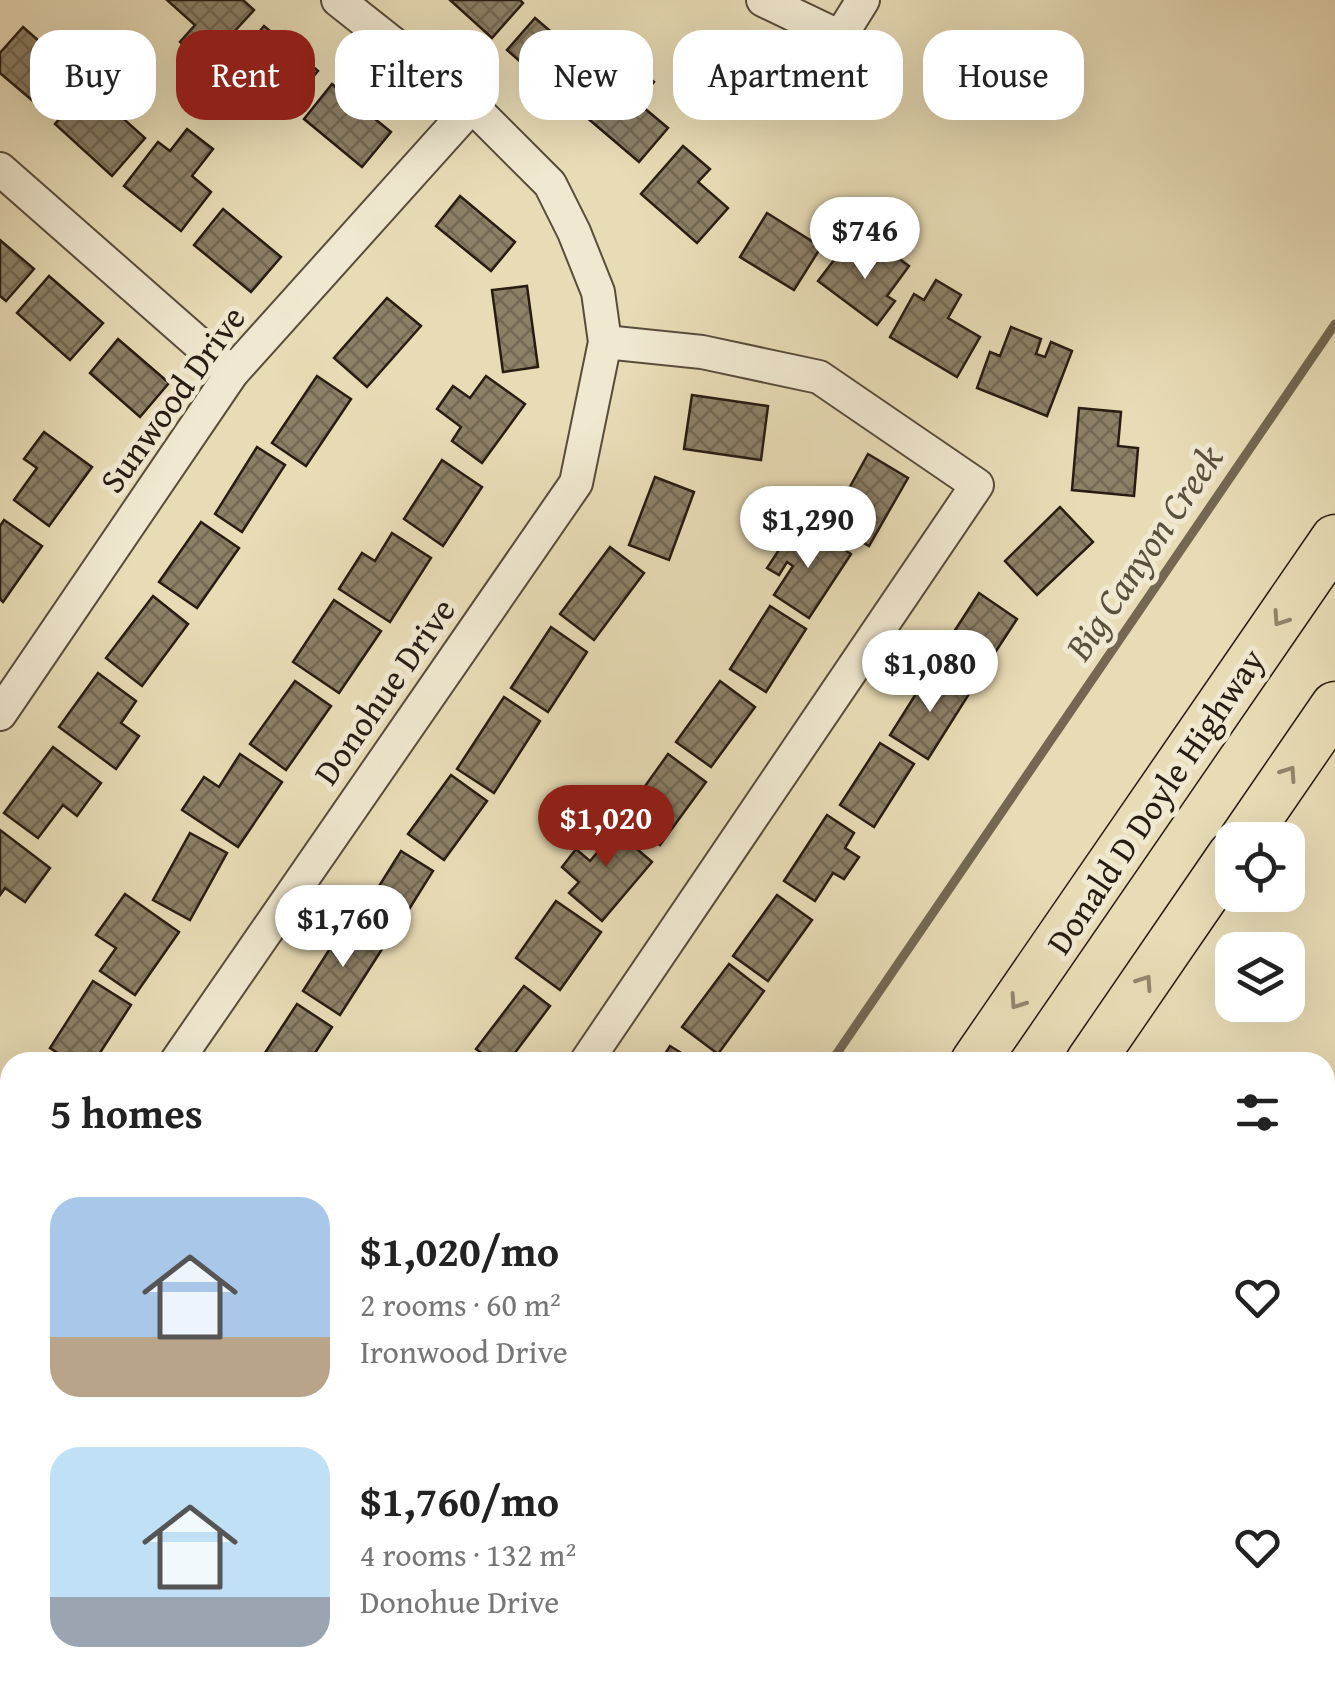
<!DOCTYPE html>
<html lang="en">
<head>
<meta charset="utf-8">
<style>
	body { margin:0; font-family:"Gentium Book Plus",serif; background:#f2f2f2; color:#222; height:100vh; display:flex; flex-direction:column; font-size:38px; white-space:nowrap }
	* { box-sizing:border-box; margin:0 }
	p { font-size:32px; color:#767676 }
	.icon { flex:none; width:55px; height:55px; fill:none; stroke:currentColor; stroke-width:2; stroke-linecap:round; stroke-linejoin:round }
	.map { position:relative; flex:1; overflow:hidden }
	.sheet { position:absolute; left:0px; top:1052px; width:1335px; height:642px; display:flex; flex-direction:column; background:#fff; border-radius:30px 30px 0 0; box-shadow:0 10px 40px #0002 }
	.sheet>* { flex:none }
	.guide { position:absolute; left:30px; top:30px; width:1275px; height:90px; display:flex; gap:20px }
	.fabs { position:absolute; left:1215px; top:822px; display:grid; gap:20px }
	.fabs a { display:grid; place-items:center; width:90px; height:90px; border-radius:20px; background:#fff; box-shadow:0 10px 40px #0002; font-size:50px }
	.price { position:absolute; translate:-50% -85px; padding:0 22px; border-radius:35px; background:#fff; color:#222; font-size:32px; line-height:65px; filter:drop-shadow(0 2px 5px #0008) }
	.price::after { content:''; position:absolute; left:50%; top:60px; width:30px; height:22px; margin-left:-15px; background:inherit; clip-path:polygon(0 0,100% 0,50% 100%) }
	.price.selected { background:#8f2418; color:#fff }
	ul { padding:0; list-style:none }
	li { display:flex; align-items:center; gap:30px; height:250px; padding:0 50px }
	li span { display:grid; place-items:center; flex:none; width:280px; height:200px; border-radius:30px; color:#555 }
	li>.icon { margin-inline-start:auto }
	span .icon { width:120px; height:120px; fill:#fffc; stroke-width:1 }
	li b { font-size:42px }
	h2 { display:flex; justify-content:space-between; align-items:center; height:120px; padding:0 50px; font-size:42px }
	.tag { padding:0 35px; border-radius:30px; background:#fff; box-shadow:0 10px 40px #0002; font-size:35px; line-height:90px }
	.tag.selected { background:#8f2418; color:#fff }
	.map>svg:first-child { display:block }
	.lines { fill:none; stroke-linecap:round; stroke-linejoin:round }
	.stream { stroke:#746853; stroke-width:9 }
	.building { fill:url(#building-cross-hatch); stroke:#281c12; stroke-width:2.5 }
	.minor-casing { stroke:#584c3b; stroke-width:36 }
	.highway-casing { stroke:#281c12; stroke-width:51 }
	.minor { stroke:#f0e8d0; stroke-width:32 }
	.highway { stroke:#e8dcb6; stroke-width:48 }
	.oneway { stroke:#92866c }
	.labels { text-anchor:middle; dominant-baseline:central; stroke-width:10; stroke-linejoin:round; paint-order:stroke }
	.street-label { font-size:35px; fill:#281c12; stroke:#f0e8d0 }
	.water-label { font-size:38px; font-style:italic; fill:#5b4f3d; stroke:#f0e8d0 }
</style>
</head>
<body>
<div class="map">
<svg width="1335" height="1693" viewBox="0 0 1335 1693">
	<defs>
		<pattern id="building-cross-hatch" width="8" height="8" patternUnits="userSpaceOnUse" patternTransform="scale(2.5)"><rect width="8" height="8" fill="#8c8067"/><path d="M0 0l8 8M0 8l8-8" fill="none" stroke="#726853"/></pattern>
	</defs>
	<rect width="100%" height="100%" fill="#e8dcb6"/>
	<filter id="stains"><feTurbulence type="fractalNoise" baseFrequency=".002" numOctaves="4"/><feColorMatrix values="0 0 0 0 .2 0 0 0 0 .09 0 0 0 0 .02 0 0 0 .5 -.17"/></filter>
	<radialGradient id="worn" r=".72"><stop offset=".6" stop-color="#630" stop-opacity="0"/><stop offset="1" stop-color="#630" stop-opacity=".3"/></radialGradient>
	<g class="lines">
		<g class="stream">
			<polyline points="831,1062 1335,324"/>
			<polyline points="400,1693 405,1685"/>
		</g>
	</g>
	<g class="building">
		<polygon points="167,0 243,0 254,10 221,46 218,43 201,61 180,42 195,25"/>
		<polygon points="450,0 520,0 523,3 492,38"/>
		<polygon points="535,18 592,67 564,100 507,50"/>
		<polygon points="264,26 318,71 292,102 277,88 257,112 220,80"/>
		<polygon points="23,27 72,70 40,107 0,73 0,53"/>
		<polygon points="623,56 654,82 637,102 668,128 639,162 578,110"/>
		<polygon points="332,84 391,132 362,167 304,119"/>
		<polygon points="88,87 145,138 112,176 55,124"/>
		<polygon points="187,129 213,149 192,176 211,192 181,231 124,186 158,142 170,151"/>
		<polygon points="683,146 710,169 698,182 728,208 697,243 641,194"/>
		<polygon points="460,196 515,242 491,271 436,226"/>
		<polygon points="223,209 281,257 251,292 194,245"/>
		<polygon points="767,213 821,247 794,290 740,257"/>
		<polygon points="0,240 34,269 6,301 0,296"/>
		<polygon points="844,247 871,267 885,248 909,266 887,296 895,301 877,325 818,281"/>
		<polygon points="49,276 103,323 70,360 17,313"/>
		<polygon points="936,280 961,295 948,318 980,337 957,377 890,337 914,294 924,300"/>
		<polygon points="527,286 538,367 503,372 492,290"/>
		<polygon points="387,298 421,326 367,387 334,358"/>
		<polygon points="1011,327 1041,339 1036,354 1045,357 1051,342 1072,351 1047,416 977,388 990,352 1000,356"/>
		<polygon points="118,339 169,383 140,417 90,373"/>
		<polygon points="317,376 351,399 306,466 272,443"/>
		<polygon points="486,376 525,404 482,463 452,441 461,427 437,409 453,386 470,398"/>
		<polygon points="692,395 768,406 761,460 684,449"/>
		<polygon points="1079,408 1121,412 1118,446 1138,448 1134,496 1072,490"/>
		<polygon points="44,432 92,467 49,526 14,500 37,468 24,459"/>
		<polygon points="257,447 285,465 242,532 215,514"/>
		<polygon points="868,454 908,478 869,546 830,523"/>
		<polygon points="442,460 482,487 443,546 404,519"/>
		<polygon points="655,477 694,492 669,560 629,545"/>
		<polygon points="1060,507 1093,542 1037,595 1005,561"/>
		<polygon points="4,520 42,546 3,602 0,599 0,526"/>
		<polygon points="201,522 239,548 197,608 159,582"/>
		<polygon points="392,533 431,558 390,622 339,589 362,553 375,561"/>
		<polygon points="790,533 813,547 821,534 851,554 809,618 774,595 793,566 787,562 779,575 767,568"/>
		<polygon points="610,547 644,573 594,640 560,614"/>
		<polygon points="979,593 1017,619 979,677 941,652"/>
		<polygon points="153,596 188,624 142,686 106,658"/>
		<polygon points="334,600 381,631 339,693 293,662"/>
		<polygon points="770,606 806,629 766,692 730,669"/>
		<polygon points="551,627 587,652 548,712 511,688"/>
		<polygon points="931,670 969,694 928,759 890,735"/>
		<polygon points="98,673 136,701 121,723 139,736 116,769 59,727"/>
		<polygon points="295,681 331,706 286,770 250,744"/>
		<polygon points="720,681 755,707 711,767 676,742"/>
		<polygon points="504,697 540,721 494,793 457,769"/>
		<polygon points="880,743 914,764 874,827 840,805"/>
		<polygon points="53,747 101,783 77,816 63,805 38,838 4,813"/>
		<polygon points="240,754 282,782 238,847 182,810 204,777 219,787"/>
		<polygon points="668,754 706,782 660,845 612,810 623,795 633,803"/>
		<polygon points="451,775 487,801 444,860 408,834"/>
		<polygon points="827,815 854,833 845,848 859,857 844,879 833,873 815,901 784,881"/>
		<polygon points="600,817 652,862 602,921 569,893 579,882 562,867 576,849 590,861 601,848 585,835"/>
		<polygon points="0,830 50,868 25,902 5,888 0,895"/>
		<polygon points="190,833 227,853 190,920 153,900"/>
		<polygon points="401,851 433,871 391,938 359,918"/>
		<polygon points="125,894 179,932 135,995 100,971 116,948 96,935"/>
		<polygon points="777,895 812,920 768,981 733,956"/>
		<polygon points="556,901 601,932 560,990 516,958"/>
		<polygon points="345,925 382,949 340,1015 303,991"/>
		<polygon points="729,964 764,991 718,1054 682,1027"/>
		<polygon points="93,981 131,1005 94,1062 72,1062 50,1048"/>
		<polygon points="524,986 550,1006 508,1062 494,1062 476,1049"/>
		<polygon points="297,1004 332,1027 309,1062 259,1062"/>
		<polygon points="670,1046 696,1062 660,1062"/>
		<polygon points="1335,1116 1335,1159 1325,1160 1325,1117"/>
		<polygon points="0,1148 10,1155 10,1176 0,1191"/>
		<polygon points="10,1373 10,1429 0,1437 0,1381"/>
		<polygon points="187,1685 231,1685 223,1693 196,1693"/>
		<polygon points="879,1685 907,1685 918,1693 873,1693"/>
		<polygon points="1116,1685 1153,1685 1162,1692 1110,1693"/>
	</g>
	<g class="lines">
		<g class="minor-casing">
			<g id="minor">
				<polyline points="763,0 840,37 863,0"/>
				<polyline points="0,169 232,373"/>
				<polyline points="0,714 232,373 472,106"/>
				<polyline points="176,1062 576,483 605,342 598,292 574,232 550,184 472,106 338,0"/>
				<polyline points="586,1062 977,485 819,377 702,352 605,342"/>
				<polyline points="0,1290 10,1278"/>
				<polyline points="1325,1530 1335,1530"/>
				<polyline points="24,1693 38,1685"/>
				<polyline points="1025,1693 1031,1685"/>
			</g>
		</g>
		<g class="highway-casing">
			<g id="highway">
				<polyline points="1243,840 1335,706"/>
				<polyline points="975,1062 1335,539"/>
				<polyline points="1090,1062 1232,855"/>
				<polyline points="544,1693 549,1685"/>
				<polyline points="659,1693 664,1685"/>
			</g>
		</g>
		<use href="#minor" class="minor"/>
		<use href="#highway" class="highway"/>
	</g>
	<defs><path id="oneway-chevron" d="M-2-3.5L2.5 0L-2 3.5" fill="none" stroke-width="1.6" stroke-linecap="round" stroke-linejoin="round" transform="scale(2.5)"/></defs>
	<g class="oneway">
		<use href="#oneway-chevron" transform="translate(1280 619) rotate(124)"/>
		<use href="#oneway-chevron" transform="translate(1289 773) rotate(-56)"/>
		<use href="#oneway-chevron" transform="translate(1145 982) rotate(-56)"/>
		<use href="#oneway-chevron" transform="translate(1017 1002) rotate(124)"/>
	</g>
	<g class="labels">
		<g class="street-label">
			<text transform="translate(172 399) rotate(-54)">Sunwood Drive</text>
			<text transform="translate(384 691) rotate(-55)">Donohue Drive</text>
			<text transform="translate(1155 801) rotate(-56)">Donald D Doyle Highway</text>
		</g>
		<g class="water-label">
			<text transform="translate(1143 552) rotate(-56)">Big Canyon Creek</text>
		</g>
	</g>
	<rect width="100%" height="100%" filter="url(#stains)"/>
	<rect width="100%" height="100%" fill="url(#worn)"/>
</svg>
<div class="fabs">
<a><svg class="icon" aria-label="locate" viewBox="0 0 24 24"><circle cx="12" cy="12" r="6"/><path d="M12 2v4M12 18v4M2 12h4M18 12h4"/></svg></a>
<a><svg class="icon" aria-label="layers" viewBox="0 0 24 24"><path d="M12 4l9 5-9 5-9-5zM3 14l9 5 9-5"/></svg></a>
</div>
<b class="price" style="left:865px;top:282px">$746</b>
<b class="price" style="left:808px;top:571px">$1,290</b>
<b class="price" style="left:930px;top:715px">$1,080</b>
<b class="price selected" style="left:606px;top:870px">$1,020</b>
<b class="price" style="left:343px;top:970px">$1,760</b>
<div class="guide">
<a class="tag">Buy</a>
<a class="tag selected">Rent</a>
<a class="tag">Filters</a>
<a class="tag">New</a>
<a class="tag">Apartment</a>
<a class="tag">House</a>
</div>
<section class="sheet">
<h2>5 homes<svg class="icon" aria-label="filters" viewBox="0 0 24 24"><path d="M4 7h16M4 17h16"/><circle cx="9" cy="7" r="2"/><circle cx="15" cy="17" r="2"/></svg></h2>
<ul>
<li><span style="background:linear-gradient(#a9c7e8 70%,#b9a48a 0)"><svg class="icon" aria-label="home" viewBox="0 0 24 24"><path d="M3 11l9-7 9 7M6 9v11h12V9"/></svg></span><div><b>$1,020/mo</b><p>2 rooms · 60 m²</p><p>Ironwood Drive</p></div><svg class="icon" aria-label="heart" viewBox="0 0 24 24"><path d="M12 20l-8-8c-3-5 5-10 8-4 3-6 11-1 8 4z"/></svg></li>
<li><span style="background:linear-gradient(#bfe0f5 75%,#9aa5b1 0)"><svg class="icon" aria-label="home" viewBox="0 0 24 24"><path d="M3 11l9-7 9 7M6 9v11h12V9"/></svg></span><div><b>$1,760/mo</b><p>4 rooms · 132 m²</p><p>Donohue Drive</p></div><svg class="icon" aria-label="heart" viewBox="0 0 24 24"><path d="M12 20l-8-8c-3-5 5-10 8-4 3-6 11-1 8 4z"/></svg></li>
</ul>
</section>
</div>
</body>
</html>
